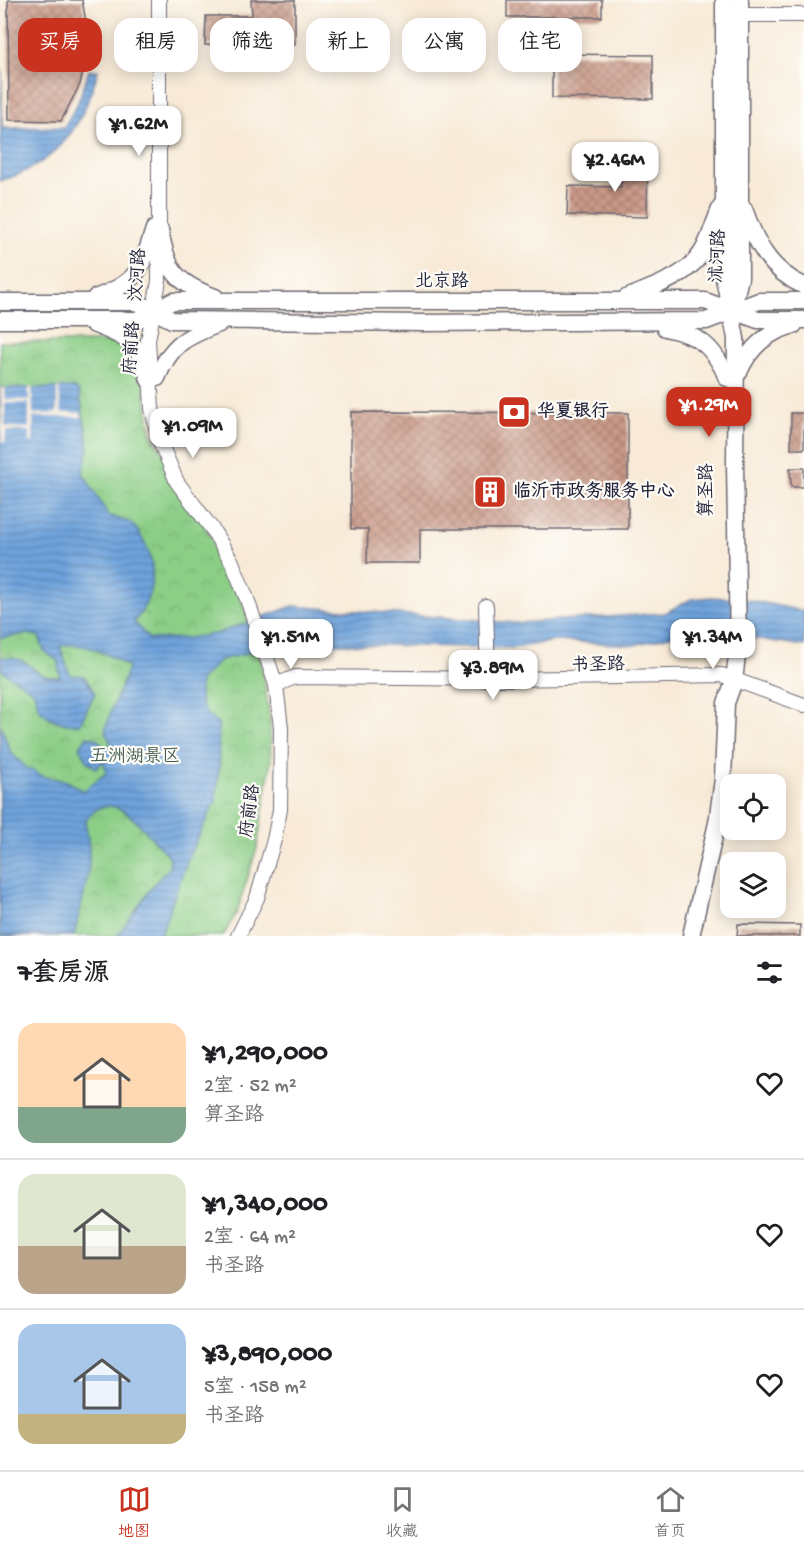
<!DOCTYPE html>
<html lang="zh">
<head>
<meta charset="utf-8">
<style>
	body { margin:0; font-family:"Gochi Hand","LXGW WenKai TC",sans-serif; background:#f2f2f2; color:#202124; height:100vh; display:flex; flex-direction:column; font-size:22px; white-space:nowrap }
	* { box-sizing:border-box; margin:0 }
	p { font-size:20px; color:#757577 }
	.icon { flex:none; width:33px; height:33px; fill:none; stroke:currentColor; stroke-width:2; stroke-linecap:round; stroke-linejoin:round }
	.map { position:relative; height:936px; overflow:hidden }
	.side { display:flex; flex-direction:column; background:#fff; flex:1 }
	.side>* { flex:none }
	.banner { position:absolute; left:18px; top:18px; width:768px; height:54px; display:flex; gap:12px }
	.controls { position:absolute; left:720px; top:774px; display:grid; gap:12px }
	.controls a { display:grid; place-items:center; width:66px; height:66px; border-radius:12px; background:#fff; box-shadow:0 3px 15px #0003; font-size:30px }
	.price { position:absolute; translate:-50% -51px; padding:0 14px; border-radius:12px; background:#fff; color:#222; font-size:20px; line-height:39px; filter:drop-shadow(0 2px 3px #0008) }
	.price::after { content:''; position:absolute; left:50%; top:36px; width:18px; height:14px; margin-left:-9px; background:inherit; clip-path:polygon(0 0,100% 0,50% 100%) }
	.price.selected { background:#c8321e; color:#fff }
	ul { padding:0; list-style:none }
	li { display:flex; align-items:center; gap:18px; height:150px; padding:0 18px }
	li+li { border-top:2px solid #e0e0e0 }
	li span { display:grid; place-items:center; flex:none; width:168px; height:120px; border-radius:18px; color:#555 }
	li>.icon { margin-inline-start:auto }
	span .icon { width:72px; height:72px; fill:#fffc; stroke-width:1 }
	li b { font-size:26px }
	h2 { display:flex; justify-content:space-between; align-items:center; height:72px; padding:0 18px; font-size:26px }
	.chip { padding:0 21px; border-radius:18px; background:#fff; box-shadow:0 3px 15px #0003; font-size:21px; line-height:54px }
	.chip.selected { background:#c8321e; color:#fff }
	.menu { display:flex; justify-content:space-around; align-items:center; height:84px; border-top:2px solid #e0e0e0; background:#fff; font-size:16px; color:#757577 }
	.menu a { display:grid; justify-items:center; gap:3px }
	.menu .selected { color:#c8321e }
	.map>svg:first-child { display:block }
	.park { fill:url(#park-crowns); stroke:#567860; stroke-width:1.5 }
	.water { fill:url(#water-rules); stroke:#48628b; stroke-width:1.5 }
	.pier { fill:#f8ead7; fill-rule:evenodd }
	.building { fill:url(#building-cross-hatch) }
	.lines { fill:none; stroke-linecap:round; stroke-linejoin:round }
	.minor-casing { stroke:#6d6872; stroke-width:16 }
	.major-casing { stroke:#6d6872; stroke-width:19 }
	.minor { stroke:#fff; stroke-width:14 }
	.major { stroke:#fff; stroke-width:16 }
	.labels { text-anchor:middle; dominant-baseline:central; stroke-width:4.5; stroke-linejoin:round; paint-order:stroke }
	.street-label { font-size:18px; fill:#22223b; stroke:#fdfcf7 }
	.poi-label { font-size:18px; font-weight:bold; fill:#22223b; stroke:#fdfcf7; text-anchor:start }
	.park-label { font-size:18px; fill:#475e55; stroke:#fdfcf7 }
</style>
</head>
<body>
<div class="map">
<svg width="804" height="936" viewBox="0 0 804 936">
	<defs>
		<pattern id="park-crowns" width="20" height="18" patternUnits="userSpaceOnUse" patternTransform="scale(1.5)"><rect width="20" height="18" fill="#8bce86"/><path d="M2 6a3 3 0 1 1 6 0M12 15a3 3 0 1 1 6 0" fill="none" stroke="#78b175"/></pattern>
		<pattern id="water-rules" width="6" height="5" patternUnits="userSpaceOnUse" patternTransform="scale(1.5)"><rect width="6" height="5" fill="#6ea3db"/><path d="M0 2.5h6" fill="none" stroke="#5a84b3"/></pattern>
		<pattern id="building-cross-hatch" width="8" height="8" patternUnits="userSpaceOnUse" patternTransform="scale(1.5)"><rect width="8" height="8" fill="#cb9a88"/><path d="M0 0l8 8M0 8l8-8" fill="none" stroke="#a47d70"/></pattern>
	</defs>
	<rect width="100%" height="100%" fill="#fdfcf7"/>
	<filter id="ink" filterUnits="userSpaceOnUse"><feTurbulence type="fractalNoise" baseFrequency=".0167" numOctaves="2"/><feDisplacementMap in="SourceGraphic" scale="12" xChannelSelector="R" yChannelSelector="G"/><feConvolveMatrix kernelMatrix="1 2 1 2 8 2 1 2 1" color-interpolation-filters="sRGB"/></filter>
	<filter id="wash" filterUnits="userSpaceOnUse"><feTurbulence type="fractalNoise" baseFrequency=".008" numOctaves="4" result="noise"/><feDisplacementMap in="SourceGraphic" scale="24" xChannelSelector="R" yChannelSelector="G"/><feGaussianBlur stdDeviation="1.35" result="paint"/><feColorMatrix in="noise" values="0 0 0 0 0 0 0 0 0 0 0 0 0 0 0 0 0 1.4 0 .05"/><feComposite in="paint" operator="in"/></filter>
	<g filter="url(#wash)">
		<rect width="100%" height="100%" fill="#f8ead7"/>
		<polygon class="park" points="0,342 115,342 135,356 144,382 151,433 210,535 244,606 261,659 270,719 271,761 257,848 237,912 223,936 0,936"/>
		<g class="water">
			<path d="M2,69V128L64,127L78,102L89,70H98C83,127 58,164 0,181Z"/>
			<path d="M0,388H75L79,392L89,447L83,473L108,515C114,518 120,519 126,521C133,523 139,532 142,538C159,565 154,598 134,622L149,639L187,638L215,634L293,606L517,623L665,613L691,599L712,597L750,600L804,611V646L758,639L703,636L693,630L635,645L555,641L513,648L288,643L220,660L200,681C199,701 200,713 218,723L219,768L216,800L188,858L160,936H117C134,915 150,884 169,869L170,857C148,839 114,777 85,822C96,867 83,893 74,936H0V724L11,753L27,768L45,777L67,781L83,791L106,773L104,761L96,768L88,762L80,747L87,736L97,739L104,748L112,745L105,732C109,708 122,690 128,667C109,654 83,641 60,646L70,675L84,676L95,693L80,724H66L50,718L39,709L34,692L1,670L0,657C6,658 14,658 20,660C37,667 35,679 60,677L58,661L44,651L39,636L27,634L0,638Z"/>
		</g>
		<path class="pier" d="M1,388H4L5,399L29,400V388H32L33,414L57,413V388H59L61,413H81L82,417H33V442H29V431H6L5,442H2ZM5,403H29V428L5,427Z"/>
		<g id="blocks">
			<g class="building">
				<polygon points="8,0 82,0 90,43 80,84 61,121 9,120"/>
				<polygon points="251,0 295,0 295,44 275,44 275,61 219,61 220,45 205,45 206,16 252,16"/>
				<rect x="507" y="0" width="95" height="17"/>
				<polygon points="552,54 653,55 653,99 552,98"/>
				<polygon points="621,154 648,154 647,217 567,215 568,186 621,187"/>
				<polygon points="351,412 628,413 628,529 420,529 420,563 367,563 368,529 351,529"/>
				<rect x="791" y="413" width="13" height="36"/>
				<polygon points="790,468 804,468 804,487 791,487"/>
				<polygon points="738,924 800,925 800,936 737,936"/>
			</g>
		</g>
	</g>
	<g filter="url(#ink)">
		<use href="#blocks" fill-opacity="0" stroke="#6d6872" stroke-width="1.5"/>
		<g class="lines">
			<g class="minor-casing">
				<g id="minor">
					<polyline points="159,0 159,281 148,340 152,408 158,437 177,482 212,529 232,562 247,599 276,685 281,728 280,810 274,840 257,898 238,936"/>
					<polyline points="740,15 804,15"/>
					<polyline points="486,606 488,679"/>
					<polyline points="276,685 295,677 511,679 722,675 804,705"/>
				</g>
			</g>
			<g class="major-casing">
				<g id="major">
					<path d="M744,209C756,243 769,270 804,286"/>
					<path d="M160,230C167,270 175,283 215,297"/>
					<path d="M95,298C138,282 141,271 154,229"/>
					<path d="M626,298C653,287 691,276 705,247C711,235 715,220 721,207"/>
					<polyline points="0,302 136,302 172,320 423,323 706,321 759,301 804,301"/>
					<polyline points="733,307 740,278 740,0"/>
					<polyline points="0,320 137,320 173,301 705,301 758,320 804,320"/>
					<path d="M93,324C127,338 140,342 149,380"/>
					<path d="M665,328C699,335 714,346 727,378"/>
					<path d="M739,372C750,347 767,332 794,325"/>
					<path d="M157,378C171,344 185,337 219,324"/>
					<polyline points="691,936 717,823 723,779 726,703 734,681 738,647 735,463 736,338 724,278 724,0"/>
				</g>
			</g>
			<use href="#minor" class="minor"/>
			<use href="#major" class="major"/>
		</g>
	</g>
	<defs>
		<g id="bank-square" transform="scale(1.725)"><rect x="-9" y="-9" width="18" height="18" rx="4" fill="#c8321e" stroke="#fdfcf7"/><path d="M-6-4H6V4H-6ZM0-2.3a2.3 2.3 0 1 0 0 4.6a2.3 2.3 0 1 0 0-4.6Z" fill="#fff"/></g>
		<g id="building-square" transform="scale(1.725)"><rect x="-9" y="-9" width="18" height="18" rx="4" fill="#c8321e" stroke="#fdfcf7"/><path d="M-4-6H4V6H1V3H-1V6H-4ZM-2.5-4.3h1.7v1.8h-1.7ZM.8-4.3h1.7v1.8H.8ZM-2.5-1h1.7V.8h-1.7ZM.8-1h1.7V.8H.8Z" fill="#fff"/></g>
	</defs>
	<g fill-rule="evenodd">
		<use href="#bank-square" x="514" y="412"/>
		<use href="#building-square" x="490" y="492"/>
	</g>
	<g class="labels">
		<g class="street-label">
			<text transform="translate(719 256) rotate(-87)">沭河路</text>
			<text transform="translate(139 275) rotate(-86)">汶河路</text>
			<text x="442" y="282">北京路</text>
			<text transform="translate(133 348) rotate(-86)">府前路</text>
			<text transform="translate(707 490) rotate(-90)">算圣路</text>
			<text transform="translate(598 666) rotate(-1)">书圣路</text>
			<text transform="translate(251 811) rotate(-82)">府前路</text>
		</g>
		<g class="poi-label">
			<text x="537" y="412">华夏银行</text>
			<text x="513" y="492">临沂市政务服务中心</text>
		</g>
		<g class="park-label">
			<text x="135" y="757">五洲湖景区</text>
		</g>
	</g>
</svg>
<div class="controls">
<a><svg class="icon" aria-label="locate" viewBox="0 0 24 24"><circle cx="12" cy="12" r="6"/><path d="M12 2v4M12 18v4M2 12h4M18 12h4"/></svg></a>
<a><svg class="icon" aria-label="layers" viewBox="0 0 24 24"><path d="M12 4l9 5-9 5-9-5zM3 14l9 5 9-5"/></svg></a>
</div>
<b class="price" style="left:139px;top:157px">¥1.62M</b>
<b class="price" style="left:615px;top:193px">¥2.46M</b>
<b class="price selected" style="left:709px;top:438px">¥1.29M</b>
<b class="price" style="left:193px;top:459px">¥1.09M</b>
<b class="price" style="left:291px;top:670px">¥1.51M</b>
<b class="price" style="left:713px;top:670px">¥1.34M</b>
<b class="price" style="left:493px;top:701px">¥3.89M</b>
<div class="banner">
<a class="chip selected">买房</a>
<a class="chip">租房</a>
<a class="chip">筛选</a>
<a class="chip">新上</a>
<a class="chip">公寓</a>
<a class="chip">住宅</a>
</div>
</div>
<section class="side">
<h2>7套房源<svg class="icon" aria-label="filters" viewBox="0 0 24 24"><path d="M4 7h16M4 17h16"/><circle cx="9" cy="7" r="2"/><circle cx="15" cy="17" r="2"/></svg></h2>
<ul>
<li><span style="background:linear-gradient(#ffd9b3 70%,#7fa58c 0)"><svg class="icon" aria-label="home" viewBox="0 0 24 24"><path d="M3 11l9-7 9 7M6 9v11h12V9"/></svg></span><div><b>¥1,290,000</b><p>2室 · 52 m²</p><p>算圣路</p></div><svg class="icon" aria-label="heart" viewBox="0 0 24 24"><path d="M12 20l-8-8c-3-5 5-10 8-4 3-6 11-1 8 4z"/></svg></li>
<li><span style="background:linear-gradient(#dfe7d0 60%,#b9a48a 0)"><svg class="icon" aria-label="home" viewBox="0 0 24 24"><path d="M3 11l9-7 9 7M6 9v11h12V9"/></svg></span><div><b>¥1,340,000</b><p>2室 · 64 m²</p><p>书圣路</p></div><svg class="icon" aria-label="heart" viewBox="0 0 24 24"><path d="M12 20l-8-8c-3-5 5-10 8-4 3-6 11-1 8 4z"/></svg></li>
<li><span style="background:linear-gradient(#a9c7e8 75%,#c2b280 0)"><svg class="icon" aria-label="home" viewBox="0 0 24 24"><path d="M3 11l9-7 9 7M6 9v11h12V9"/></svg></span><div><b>¥3,890,000</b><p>5室 · 158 m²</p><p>书圣路</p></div><svg class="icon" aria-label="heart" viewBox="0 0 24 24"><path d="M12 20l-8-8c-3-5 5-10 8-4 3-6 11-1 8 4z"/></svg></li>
</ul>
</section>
<nav class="menu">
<a class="selected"><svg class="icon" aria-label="map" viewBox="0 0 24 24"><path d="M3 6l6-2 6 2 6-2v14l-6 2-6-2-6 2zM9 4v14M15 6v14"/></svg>地图</a>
<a><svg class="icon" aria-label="saved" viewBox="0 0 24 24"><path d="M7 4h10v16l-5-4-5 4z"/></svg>收藏</a>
<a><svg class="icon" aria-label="home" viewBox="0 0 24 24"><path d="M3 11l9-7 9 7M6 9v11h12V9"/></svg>首页</a>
</nav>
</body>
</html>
